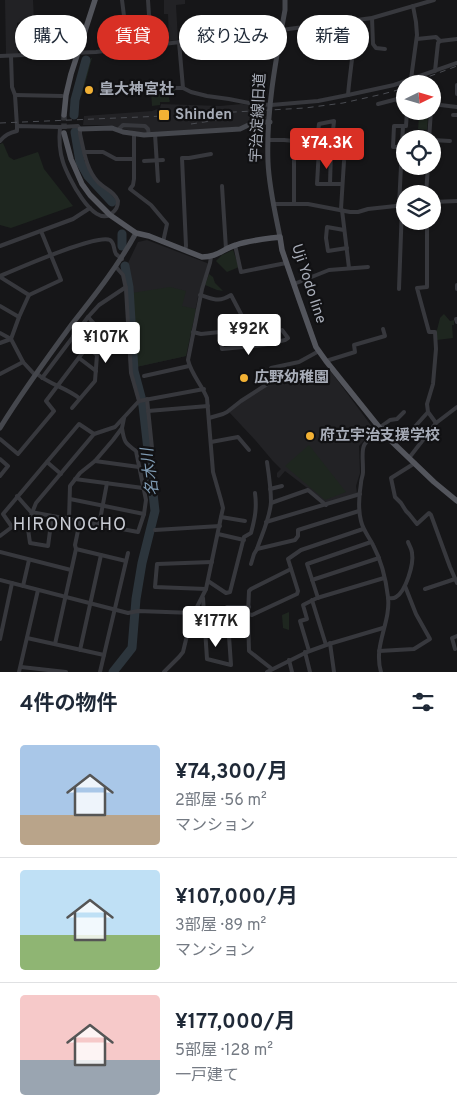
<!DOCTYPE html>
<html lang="ja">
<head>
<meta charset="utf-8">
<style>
	body { margin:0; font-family:Overpass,"Noto Sans JP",sans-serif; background:#f2f2f3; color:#1f2937; height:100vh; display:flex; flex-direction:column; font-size:19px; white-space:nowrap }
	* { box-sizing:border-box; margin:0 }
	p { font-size:16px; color:#747a83 }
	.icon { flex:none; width:28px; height:28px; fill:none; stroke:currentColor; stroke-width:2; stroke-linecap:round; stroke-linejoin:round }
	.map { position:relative; height:672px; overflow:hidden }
	.side { display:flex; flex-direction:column; background:#fff; flex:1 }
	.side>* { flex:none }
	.hud { position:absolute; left:15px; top:15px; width:428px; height:45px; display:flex; gap:10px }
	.needle { width:32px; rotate:85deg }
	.fabs { position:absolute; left:396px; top:75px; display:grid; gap:10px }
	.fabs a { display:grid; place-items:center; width:45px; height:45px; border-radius:50%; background:#fff; box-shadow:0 1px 4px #0004; font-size:25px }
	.price { position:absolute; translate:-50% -42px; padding:0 11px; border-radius:5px; background:#fff; color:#222; font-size:16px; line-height:32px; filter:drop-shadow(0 1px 2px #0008) }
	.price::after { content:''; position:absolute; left:50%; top:30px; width:15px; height:11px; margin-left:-8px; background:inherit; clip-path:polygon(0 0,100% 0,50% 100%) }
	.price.selected { background:#d93025; color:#fff }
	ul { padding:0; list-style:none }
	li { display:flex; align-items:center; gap:15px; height:125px; padding:0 20px }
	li+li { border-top:1px solid #e0e1e3 }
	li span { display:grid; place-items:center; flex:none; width:140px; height:100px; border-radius:5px; color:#555 }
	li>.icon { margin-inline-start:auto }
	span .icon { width:60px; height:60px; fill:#fffc; stroke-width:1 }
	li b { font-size:21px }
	h2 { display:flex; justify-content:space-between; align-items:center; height:60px; padding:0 20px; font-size:21px }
	.tag { padding:0 18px; border-radius:22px; background:#fff; box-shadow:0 1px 4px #0004; font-size:18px; line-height:45px }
	.tag.selected { background:#d93025; color:#fff }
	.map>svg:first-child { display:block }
	.built { fill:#222225 }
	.green { fill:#1e261f }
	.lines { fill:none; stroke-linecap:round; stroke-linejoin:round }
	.river { stroke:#2c353c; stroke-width:9 }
	.primary-tunnel { stroke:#333438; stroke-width:5.5; stroke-dasharray:5.5 3; stroke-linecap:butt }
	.street { stroke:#37383d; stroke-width:4 }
	.secondary { stroke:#45474d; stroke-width:5 }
	.primary { stroke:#53555c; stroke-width:5.5 }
	.rail { stroke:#4a4c52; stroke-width:1; stroke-dasharray:6 5; stroke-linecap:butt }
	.poi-dot { fill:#f2b134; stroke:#111113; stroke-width:2 }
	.labels { text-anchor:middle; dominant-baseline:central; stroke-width:4.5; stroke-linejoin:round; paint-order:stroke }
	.poi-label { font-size:15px; font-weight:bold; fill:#a8adb8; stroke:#111113; text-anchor:start }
	.street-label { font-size:15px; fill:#a8adb8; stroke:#111113 }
	.water-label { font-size:16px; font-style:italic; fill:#7f9bb3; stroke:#111113 }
	.quarter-label { font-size:18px; letter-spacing:1px; fill:#c9ccd4; stroke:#111113 }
</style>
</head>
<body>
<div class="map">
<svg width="457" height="672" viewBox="0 0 457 672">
	<rect width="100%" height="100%" fill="#161618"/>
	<g class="built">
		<polygon points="5,0 33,0 34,21 20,22 17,23 18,54 6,54"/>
		<polygon points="164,0 185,0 185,4 176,5 178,40 169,41 168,14 164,14"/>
		<polygon points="161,104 220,106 242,104 259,107 268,106 267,120 240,127 143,134 109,125 83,125 84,116 152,111 160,108"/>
		<polygon points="147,240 207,263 208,264 198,297 186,356 136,367 137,353 132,293 128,263 138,242"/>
		<polygon points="296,367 305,381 316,378 329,369 373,428 373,431 359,446 360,473 356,486 357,494 327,503 285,471 279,478 277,477 277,473 281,469 272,460 256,441 229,412 247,398 274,381 289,370"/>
	</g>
	<g class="green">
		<polygon points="91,58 92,58 82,95 78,100 88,61 90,61"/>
		<polygon points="175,90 175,95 169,96 169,99 170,101 169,102 160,102 160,105 152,106 151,91"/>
		<polygon points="419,117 428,117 427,130 418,129"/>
		<polygon points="3,143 9,157 14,160 38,152 44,169 73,206 11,228 0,225 0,144"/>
		<polygon points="233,250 239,267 227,272 216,261 222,255"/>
		<polygon points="209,274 213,277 215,283 223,291 217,290 205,285"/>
		<polygon points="170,287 186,291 182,306 196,309 186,356 136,367 137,353 132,293"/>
		<polygon points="444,314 450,321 454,320 454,325 452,325 453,338 437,340 435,331 437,330 440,318"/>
		<polygon points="309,445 346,492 325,500 285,466"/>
		<path d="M201,606L203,607L204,630H190C192,622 195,612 201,606Z"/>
		<polygon points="289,612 289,630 283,628 282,615"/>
	</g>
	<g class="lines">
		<g class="river">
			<polyline points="74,115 75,100 86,60"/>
			<polyline points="75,132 80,162 88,176 112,202"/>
			<polyline points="122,246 122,234"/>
			<polyline points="113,672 132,648 136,599 142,563 155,511 143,406 141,397 134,371 129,287 125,266"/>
		</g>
		<polyline class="primary-tunnel" points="64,115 64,131"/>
		<g class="street">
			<polyline points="122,0 128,48"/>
			<polyline points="148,0 151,45"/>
			<polyline points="372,18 373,44 376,48 385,49"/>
			<polyline points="417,39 436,37 440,41 457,39"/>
			<polyline points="179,42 183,88"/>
			<polyline points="0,56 96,52 281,30 372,18 434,0"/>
			<polyline points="11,56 12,87 15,95 17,126"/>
			<polyline points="435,71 438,43 440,41"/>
			<polyline points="411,79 417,35 416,22 413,6"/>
			<polyline points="457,85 457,94"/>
			<polyline points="432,88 434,88 432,97"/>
			<polyline points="139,90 172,88 183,88 191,92 207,96 229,99 249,103 271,105 318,101 348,95 394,85 457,63"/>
			<polyline points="15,95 62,96"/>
			<path d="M348,95C350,70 355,45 355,20"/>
			<polyline points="378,104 405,97"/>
			<polyline points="432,104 457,107"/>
			<polyline points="453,115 457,115"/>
			<path d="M78,126L80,129V134C84,151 86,169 98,182C105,189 115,192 118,201C118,207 116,210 111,214C93,228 67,175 63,162C59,150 59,138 60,127Z"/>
			<polyline points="118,130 123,125 145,126 148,129 149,135"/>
			<polyline points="134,133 134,179 133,185 130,189 151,205 167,224 163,242"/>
			<polyline points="155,134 158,181"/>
			<polyline points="429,139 431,111"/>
			<polyline points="269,140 284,140 294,141 319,149 331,150 330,184"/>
			<polyline points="432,140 450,141"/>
			<path d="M0,141C5,135 9,133 17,131V126L60,127"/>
			<polyline points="294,141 294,204"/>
			<polyline points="402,147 393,147 394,126 406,126 407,111"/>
			<polyline points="316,148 319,124 334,121 331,150"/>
			<polyline points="319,149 317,184 342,184"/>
			<polyline points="84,152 103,152 116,159 133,159"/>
			<polyline points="144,161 163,160"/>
			<polyline points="222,186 226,249"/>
			<polyline points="426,194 428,166"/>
			<polyline points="432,202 457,201"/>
			<polyline points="273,204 308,204 350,212 358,212 368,209 405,205"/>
			<polyline points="399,206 403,126"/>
			<polyline points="341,209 344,161"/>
			<polyline points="342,210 349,268"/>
			<polyline points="427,221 427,287 417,288 429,332 435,332 436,349 433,384 427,404 428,412 436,423"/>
			<polyline points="344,230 327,227 326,238 328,251 347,248"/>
			<polyline points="235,245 241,272 286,263"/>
			<polyline points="0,246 73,219 90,208"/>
			<polyline points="185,250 186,246 182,158 189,158 211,154"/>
			<path d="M0,276C17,269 96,234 110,240C115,243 113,249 116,254C118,256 120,257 122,259"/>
			<polyline points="0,277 29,295"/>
			<polyline points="294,284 329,270 368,267"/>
			<polyline points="457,285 457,289"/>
			<polyline points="399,289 402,206"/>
			<path d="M200,295C214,299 218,303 231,295L242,316L268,344"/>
			<polyline points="0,306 19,317"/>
			<polyline points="457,319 456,319 457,322"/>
			<polyline points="193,332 201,334 220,332 222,349 263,345 285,340 288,338 282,330"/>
			<polyline points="220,332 232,330 236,326"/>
			<polyline points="0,333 11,339"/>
			<polyline points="73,336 97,355"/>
			<polyline points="0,343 11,339"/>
			<polyline points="79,358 96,371"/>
			<polyline points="326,361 355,352 354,345 385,336 383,329"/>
			<path d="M36,373C50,385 65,387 79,398"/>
			<polyline points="0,374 23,362"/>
			<polyline points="35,375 23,362 11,339 19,317 29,295 61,280 41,231"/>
			<polyline points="144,376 189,366"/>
			<polyline points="42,378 88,317 99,305 126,287"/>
			<polyline points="147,399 152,448"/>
			<polyline points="139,401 204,389"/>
			<polyline points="72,408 95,381 99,329 88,317"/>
			<polyline points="148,411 208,406"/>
			<polyline points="209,418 223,414 227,412 241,401 272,381 271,368 299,362 319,351"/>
			<polyline points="379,428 390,420 397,419 404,412"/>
			<path d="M380,429C358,448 363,445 363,472C363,476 361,479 361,483C359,495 358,509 361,521C363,530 369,537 373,545C381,560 386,580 388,597C391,623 373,645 381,672"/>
			<polyline points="0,439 18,454 54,411 46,401 87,347"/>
			<polyline points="211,442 238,437 249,450"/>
			<polyline points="421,442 411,431 428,412"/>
			<polyline points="409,458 436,423 457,407"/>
			<polyline points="0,459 8,466 0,476"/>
			<polyline points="95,461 139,467"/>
			<polyline points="47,462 61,474"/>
			<polyline points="415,463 391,478 395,497 401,503 406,511 409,514 417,524 429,513 431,515 450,567 457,583"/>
			<polyline points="75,479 143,488"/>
			<polyline points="270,489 282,486"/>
			<path d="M17,496L31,512L138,532L144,514L146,500L136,451C125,443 124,442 122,428"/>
			<polyline points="70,499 144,514"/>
			<polyline points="271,503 308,490 326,505"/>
			<polyline points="52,516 48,546 30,543 28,529 30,518 36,503 94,434 115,427 139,401 131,373 126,289 123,275 116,267"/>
			<polyline points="221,517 245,521"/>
			<polyline points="69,519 70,486 80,473 95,461 113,440 122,428 124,418"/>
			<polyline points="266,522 360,494"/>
			<polyline points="99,525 107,483"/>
			<polyline points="155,530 220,526"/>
			<polyline points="218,534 244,540"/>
			<polyline points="0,536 12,527 3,514 79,424 94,434"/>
			<polyline points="76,549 126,561"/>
			<polyline points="257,549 295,540 298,536 298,530 359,511"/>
			<polyline points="0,552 71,570"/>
			<path d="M251,564L254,554L257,549C262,534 270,518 271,502C271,489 269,475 267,462"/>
			<polyline points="0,580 128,613 138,611 194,613"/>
			<polyline points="312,580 379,558"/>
			<path d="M208,581L226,593L230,592L244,537L251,533C255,518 257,508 255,493"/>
			<polyline points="23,586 29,560"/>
			<polyline points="206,589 155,587 157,564 212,562"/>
			<polyline points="425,589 455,579"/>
			<polyline points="203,598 207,659 231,665 227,607 249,607"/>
			<polyline points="318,598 307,564 371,542"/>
			<path d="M388,598C391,598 393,599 396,597C406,591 414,564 412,553C412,549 409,545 408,542"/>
			<polyline points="312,600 326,645"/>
			<polyline points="248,614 252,615 297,594 298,591 288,559 301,550 363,529"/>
			<polyline points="27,638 104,655"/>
			<polyline points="0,639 12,583"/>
			<polyline points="330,643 334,672"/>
			<polyline points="55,644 76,549 75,545 80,521"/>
			<polyline points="455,649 452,638 457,636"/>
			<polyline points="80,650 101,555"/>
			<polyline points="309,651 300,621 307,619 303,605 317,598 384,578"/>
			<polyline points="379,651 414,649 430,639 416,614 405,586"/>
			<polyline points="305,652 310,672"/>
			<polyline points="289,660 292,672"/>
			<polyline points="21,667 66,672"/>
			<polyline points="272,669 249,651 248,614 249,591 251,589 291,569"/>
			<polyline points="19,672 38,590"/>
			<polyline points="100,672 128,553"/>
			<path d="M164,672L179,657L183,652L191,619L206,589L221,517L223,508L221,500L213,472L207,398C202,385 191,374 188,360L202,289L210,263L211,257"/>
			<polyline points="267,672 307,652 329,644 383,628"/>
		</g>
		<g class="secondary">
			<polyline points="80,129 112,128 123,132 144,135 240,129 255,122 270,122"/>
			<path d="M280,237C275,212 269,187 268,162C266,111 276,59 285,10V0"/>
			<path d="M0,428C22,392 47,358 72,324C95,295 118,266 136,233"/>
		</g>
		<g class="primary">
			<polyline points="64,115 66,95 71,74 95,0"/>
			<path d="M64,133L71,159L82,184L90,195L110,215L136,233L149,236L202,257C217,257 223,249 236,245C250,240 265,239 280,237L282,250L299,299L316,347L326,361L387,437L434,482L457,501"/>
		</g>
		<g class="rail">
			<polyline points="409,84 457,66"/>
			<polyline points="0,123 164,116 305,108 343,103 383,94 405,88"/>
			<polyline points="191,124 224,119"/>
		</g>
	</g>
	<g class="poi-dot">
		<circle cx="89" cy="90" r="5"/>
		<rect x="158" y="109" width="12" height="12" rx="2.5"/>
		<circle cx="244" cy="378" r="5"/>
		<circle cx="310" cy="436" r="5"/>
	</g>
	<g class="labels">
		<g class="poi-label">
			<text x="99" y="90">皇大神宮社</text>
			<text x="175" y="115">Shinden</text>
			<text x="254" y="378">広野幼稚園</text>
			<text x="320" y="436">府立宇治支援学校</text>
		</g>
		<g class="street-label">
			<text transform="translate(259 118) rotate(-87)">宇治淀線旧道</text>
			<text transform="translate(308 284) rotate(72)">Uji Yodo line</text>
		</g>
		<g class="water-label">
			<text transform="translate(151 472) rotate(-97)">名木川</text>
		</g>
		<g class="quarter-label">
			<text x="70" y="525">HIRONOCHO</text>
		</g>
	</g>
</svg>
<div class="fabs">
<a><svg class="needle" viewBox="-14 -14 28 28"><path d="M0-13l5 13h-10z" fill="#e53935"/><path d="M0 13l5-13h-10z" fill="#747a83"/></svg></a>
<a><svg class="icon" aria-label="locate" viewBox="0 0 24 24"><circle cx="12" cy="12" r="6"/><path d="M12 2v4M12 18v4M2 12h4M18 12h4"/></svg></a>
<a><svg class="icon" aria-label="layers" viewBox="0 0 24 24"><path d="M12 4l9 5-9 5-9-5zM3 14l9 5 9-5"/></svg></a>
</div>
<b class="price selected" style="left:327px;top:170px">¥74.3K</b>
<b class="price" style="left:249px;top:356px">¥92K</b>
<b class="price" style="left:106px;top:364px">¥107K</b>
<b class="price" style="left:216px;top:648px">¥177K</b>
<div class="hud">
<a class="tag">購入</a>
<a class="tag selected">賃貸</a>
<a class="tag">絞り込み</a>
<a class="tag">新着</a>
</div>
</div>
<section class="side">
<h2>4件の物件<svg class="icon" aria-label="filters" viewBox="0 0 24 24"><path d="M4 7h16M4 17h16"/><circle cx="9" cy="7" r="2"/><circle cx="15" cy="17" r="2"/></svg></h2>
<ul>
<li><span style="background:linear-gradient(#a9c7e8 70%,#b9a48a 0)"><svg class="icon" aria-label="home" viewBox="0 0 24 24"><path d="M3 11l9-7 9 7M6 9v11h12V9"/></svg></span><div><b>¥74,300/月</b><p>2部屋 · 56 m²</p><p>マンション</p></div></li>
<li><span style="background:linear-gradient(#bfe0f5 65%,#8fb573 0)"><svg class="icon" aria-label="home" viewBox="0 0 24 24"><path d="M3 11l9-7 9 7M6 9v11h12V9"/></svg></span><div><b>¥107,000/月</b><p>3部屋 · 89 m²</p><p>マンション</p></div></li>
<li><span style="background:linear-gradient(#f6c9c9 65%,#9aa5b1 0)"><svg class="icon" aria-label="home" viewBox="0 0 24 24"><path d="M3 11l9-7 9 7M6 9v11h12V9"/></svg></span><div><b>¥177,000/月</b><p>5部屋 · 128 m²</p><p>一戸建て</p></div></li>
</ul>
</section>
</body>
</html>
